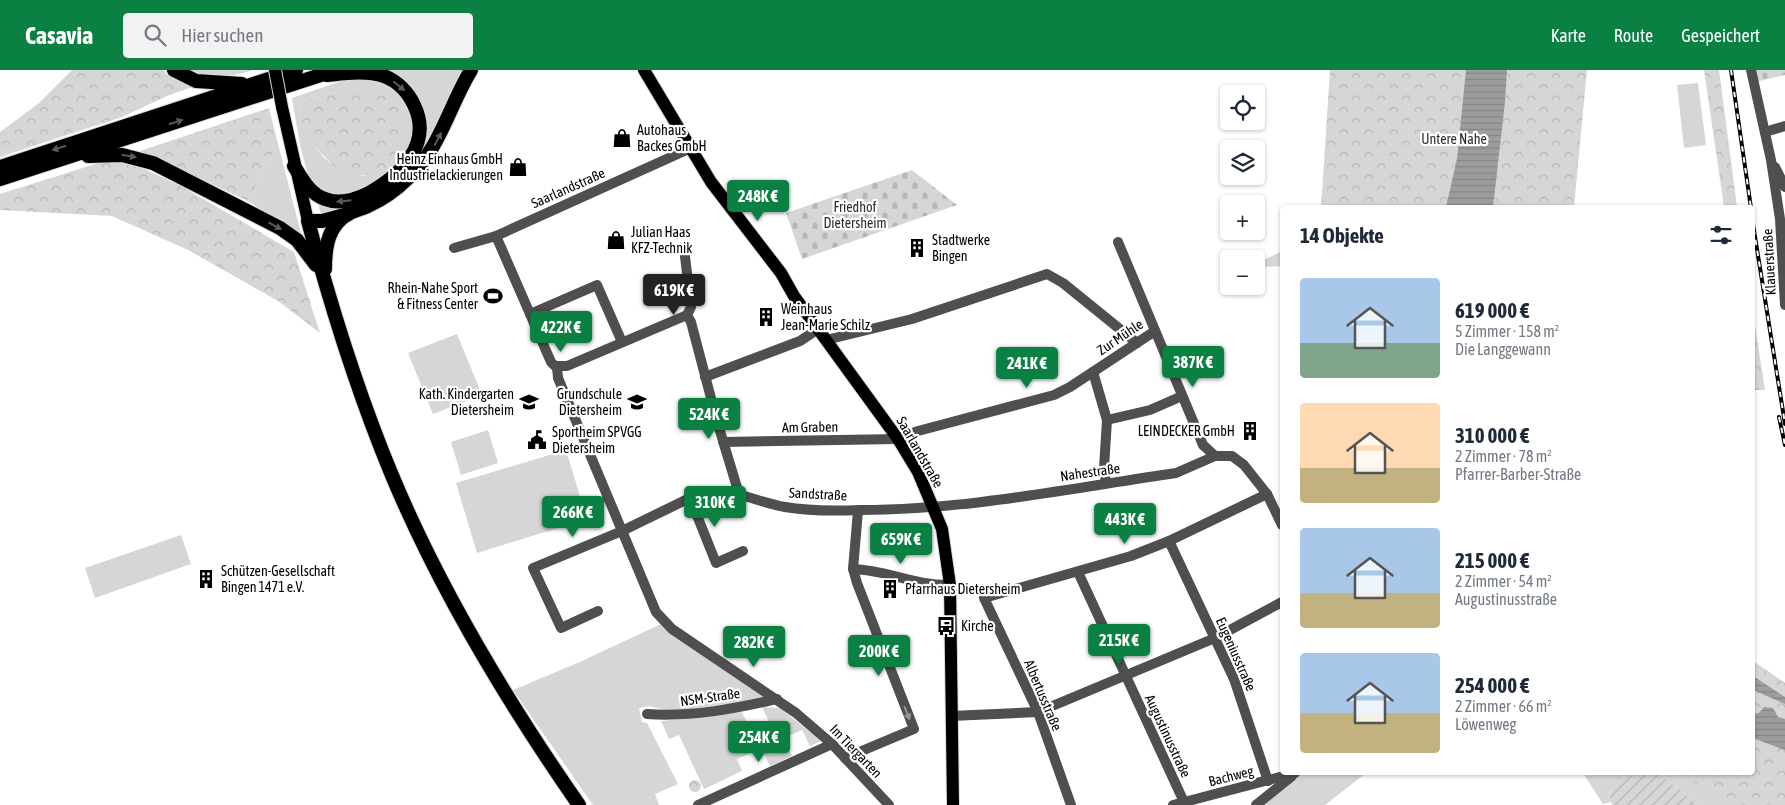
<!DOCTYPE html>
<html lang="de">
<head>
<meta charset="utf-8">
<style>
	body { margin:0; font-family:"Asap Condensed",sans-serif; background:#f2f2f3; color:#1f2937; height:100vh; display:flex; flex-direction:column; font-size:19px; white-space:nowrap }
	* { box-sizing:border-box; margin:0 }
	p { font-size:16px; color:#747a83 }
	.icon { flex:none; width:28px; height:28px; fill:none; stroke:currentColor; stroke-width:2; stroke-linecap:round; stroke-linejoin:round }
	.map { position:relative; flex:1; overflow:hidden }
	.sheet { position:absolute; left:1280px; top:135px; width:475px; height:570px; display:flex; flex-direction:column; background:#fff; border-radius:5px; box-shadow:0 1px 4px #0004 }
	.sheet>* { flex:none }
	.buttons { position:absolute; left:1220px; top:15px; display:grid; gap:10px }
	.buttons a { display:grid; place-items:center; width:45px; height:45px; border-radius:5px; background:#fff; box-shadow:0 1px 4px #0004; font-size:25px }
	.price { position:absolute; translate:-50% -42px; padding:0 11px; border-radius:5px; background:#0b8043; color:#fff; font-size:16px; line-height:32px; filter:drop-shadow(0 1px 2px #0008) }
	.price::after { content:''; position:absolute; left:50%; top:30px; width:15px; height:11px; margin-left:-8px; background:inherit; clip-path:polygon(0 0,100% 0,50% 100%) }
	.price.current { background:#222; color:#fff }
	ul { padding:0; list-style:none }
	li { display:flex; align-items:center; gap:15px; height:125px; padding:0 20px }
	li span { display:grid; place-items:center; flex:none; width:140px; height:100px; border-radius:5px; color:#555 }
	li>.icon { margin-inline-start:auto }
	span .icon { width:60px; height:60px; fill:#fffc; stroke-width:1 }
	li b { font-size:21px }
	h2 { display:flex; justify-content:space-between; align-items:center; height:60px; padding:0 20px; font-size:21px }
	header { display:flex; align-items:center; gap:30px; box-sizing:border-box; height:70px; padding:0 25px; background:#0b8043; color:#fff }
	header strong { font-size:24px }
	nav { display:flex; gap:28px; margin-inline-start:auto; font-size:18px }
	.search { width:350px; height:45px; background:#f2f2f3; display:flex; align-items:center; gap:12px; box-sizing:border-box; padding:0 18px; border-radius:5px; color:#747a83; font-size:19px }
	.map>svg:first-child { display:block }
	.grass { fill:#d6d6d6; fill-rule:evenodd }
	.forest { fill:url(#forest-crowns) }
	.cemetery { fill:url(#cemetery-stones) }
	.garden { fill:url(#garden-furrows) }
	.water { fill:url(#water-rules) }
	.lines { fill:none; stroke-linecap:round; stroke-linejoin:round }
	.major-casing { stroke:#dbdbdb; stroke-width:14 }
	.highway-casing { stroke:#dbdbdb; stroke-width:16 }
	.minor { stroke:#4f4f4f; stroke-width:10 }
	.major { stroke:#000; stroke-width:12 }
	.highway { stroke:#000; stroke-width:14 }
	.rail-casing { stroke:#000; stroke-width:4 }
	.rail { stroke:#fff; stroke-width:2; stroke-dasharray:5.5; stroke-linecap:butt }
	.major-bridge-casing { stroke:#dbdbdb; stroke-width:14; stroke-linecap:butt }
	.major-bridge { stroke:#000; stroke-width:12 }
	.oneway { fill:#595959 }
	.oneway2 { fill:#959595 }
	.labels { text-anchor:middle; dominant-baseline:central; stroke-width:4.5; stroke-linejoin:round; paint-order:stroke }
	.poi-label { font-size:14px; fill:#000; stroke:#fff; text-anchor:start }
	.park-label { font-size:14px; fill:#2d2d2d; stroke:#fff }
	.street-label { font-size:14px; fill:#000; stroke:#fff }
</style>
</head>
<body>
<header>
<strong>Casavia</strong>
<div class="search"><svg class="icon" aria-label="search" viewBox="0 0 24 24"><circle cx="10" cy="10" r="6"/><path d="M15 15l6 6"/></svg>Hier suchen</div>
<nav><a>Karte</a><a>Route</a><a>Gespeichert</a></nav>
</header>
<div class="map">
<svg width="1785" height="735" viewBox="0 0 1785 735">
	<defs>
		<pattern id="forest-crowns" width="20" height="18" patternUnits="userSpaceOnUse" patternTransform="scale(1.25)"><rect width="20" height="18" fill="#d6d6d6"/><path d="M2 6a3 3 0 1 1 6 0M12 15a3 3 0 1 1 6 0" fill="none" stroke="#b6b6b6"/></pattern>
		<pattern id="cemetery-stones" width="16" height="16" patternUnits="userSpaceOnUse" patternTransform="scale(1.25)"><rect width="16" height="16" fill="#d6d6d6"/><path d="M2 7V4a2 2 0 0 1 4 0v3zM10 15v-3a2 2 0 0 1 4 0v3z" fill="#b6b6b6"/></pattern>
		<pattern id="garden-furrows" width="10" height="10" patternUnits="userSpaceOnUse" patternTransform="scale(1.25)"><rect width="10" height="10" fill="#d6d6d6"/><path d="M-1 1l2-2M0 10L10 0M9 11l2-2" fill="none" stroke="#b6b6b6"/></pattern>
		<pattern id="water-rules" width="6" height="5" patternUnits="userSpaceOnUse" patternTransform="scale(1.25)"><rect width="6" height="5" fill="#9d9d9d"/><path d="M0 2.5h6" fill="none" stroke="#858585"/></pattern>
	</defs>
	<rect width="100%" height="100%" fill="#fff"/>
	<g class="grass">
		<path d="M183,0H253C228,8 208,9 183,0Z"/>
		<polygon points="371,0 466,0 431,74 375,128 321,146 318,132 360,132 420,78 411,22"/>
		<path d="M353,7L382,10L404,25L414,45L411,82C402,92 392,105 381,112C363,123 328,136 314,115C302,98 296,50 292,28ZM331,23L365,106C357,105 349,104 342,101C322,92 295,54 300,32Z"/>
		<polygon points="1698,13 1706,75 1684,78 1677,15"/>
		<polygon points="278,74 302,167 248,131"/>
		<polygon points="1282,181 1282,196 1256,197 1256,194"/>
		<polygon points="457,264 482,325 433,344 408,283"/>
		<polygon points="488,360 498,393 461,405 451,372"/>
		<polygon points="566,380 587,449 477,483 456,413"/>
		<polygon points="181,465 191,494 95,528 85,498"/>
		<polygon points="661,554 772,627 673,642 649,636 639,638 642,652 647,653 678,714 655,724 659,735 593,735 513,620 582,591"/>
		<polygon points="762,637 780,638 821,671 810,676 802,660 784,668 792,686 770,696 763,681 779,673"/>
		<polygon points="742,642 759,679 737,689 742,701 704,719 679,665 669,669 661,651"/>
		<polygon points="1752,702 1785,735 1700,735 1659,704 1650,703"/>
		<polygon points="1302,703 1366,703 1325,735 1256,735"/>
		<polygon points="1583,703 1628,703 1618,708 1609,724 1611,732 1603,734"/>
	</g>
	<g class="forest">
		<polygon points="72,0 163,0 168,5 195,16 167,26 122,47 0,87 0,62 39,33"/>
		<polygon points="1330,0 1587,0 1574,137 1321,138"/>
		<polygon points="1704,0 1719,0 1737,137 1724,137"/>
		<path d="M354,21C366,23 386,23 394,32C399,37 399,44 399,50C401,60 401,70 398,80C390,103 360,112 340,101C332,96 325,86 318,80C307,69 297,48 300,32L331,23Z"/>
		<polygon points="269,38 278,74 248,131 140,81"/>
		<polygon points="108,90 140,97 181,116 294,182 320,263 278,231 188,180 112,146 0,140 0,124"/>
		<polygon points="1752,243 1753,243 1765,320 1753,320"/>
		<polygon points="1753,591 1785,613 1785,735 1727,735 1689,709 1672,703 1752,702"/>
		<circle cx="695" cy="716" r="6"/>
	</g>
	<g class="cemetery">
		<polygon points="1752,0 1785,0 1785,5 1755,12"/>
		<polygon points="912,100 957,135 802,189 786,143"/>
	</g>
	<polygon class="garden" points="1628,703 1659,704 1700,735 1612,735 1609,724 1618,707"/>
	<g class="water">
		<polygon points="1466,0 1507,0 1505,32 1493,137 1446,137 1457,89"/>
		<polygon points="1753,606 1785,627 1785,634 1753,620"/>
		<polygon points="1764,637 1773,638 1778,647 1785,649 1785,680 1753,668 1753,644 1759,643"/>
	</g>
	<g class="lines">
		<g class="major-casing">
			<g id="major">
				<polyline points="644,0 711,112 781,203 794,226 898,369 918,402 942,459 950,515 953,735"/>
				<polyline points="282,37 308,151"/>
			</g>
		</g>
		<g class="highway-casing">
			<g id="highway">
				<polyline points="174,0 196,11 242,14"/>
				<polyline points="88,86 122,85 153,93 280,158 297,170 316,195"/>
				<path d="M294,96C302,109 310,124 325,129C340,135 355,130 369,123C401,105 433,74 414,35C408,22 397,11 384,6C366,0 346,3 327,5"/>
				<polyline points="0,97 296,0"/>
				<polyline points="0,109 336,0"/>
				<path d="M348,144L322,151H308C331,237 357,321 391,403C440,521 506,630 579,735"/>
				<path d="M325,199C325,177 328,154 350,143C355,140 362,139 368,136C383,129 396,120 408,108C440,79 449,36 471,0"/>
			</g>
		</g>
		<g class="minor">
			<polyline points="1751,0 1771,90 1780,149 1785,235"/>
			<polyline points="1765,62 1785,56"/>
			<polyline points="1775,97 1785,117"/>
			<polyline points="496,166 551,292 555,296 567,296 687,245"/>
			<polyline points="1118,172 1203,375 1215,386"/>
			<polyline points="454,178 496,166 691,78"/>
			<polyline points="684,178 691,237 687,245 691,252 717,351 739,424"/>
			<polyline points="530,244 597,215 622,272"/>
			<polyline points="826,270 912,249 1047,204 1063,213 1137,273"/>
			<polyline points="557,297 558,308 656,542 672,559 796,643 832,674 889,735"/>
			<polyline points="1093,302 1107,350 1104,398 1106,413"/>
			<polyline points="705,307 800,271 818,259"/>
			<polyline points="1107,350 1150,340 1182,326"/>
			<polyline points="723,372 898,369 918,361 1054,325 1070,317 1155,261"/>
			<polyline points="690,428 716,493 743,481"/>
			<polyline points="1169,471 1234,609 1268,711"/>
			<path d="M853,499C887,500 916,516 950,515"/>
			<polyline points="1078,502 1184,732"/>
			<path d="M598,541L561,558L533,498L622,461L700,423C729,416 756,432 785,437C808,441 836,441 860,440C966,440 1072,418 1176,403L1215,386H1232L1244,395L1267,424L1282,455"/>
			<path d="M647,644C691,647 734,639 777,629"/>
			<polyline points="951,646 1038,642 1215,568 1282,532"/>
			<polyline points="845,688 914,659 857,513 853,499 858,441"/>
			<polyline points="698,735 832,674"/>
			<polyline points="1071,735 1038,642 984,528 1131,486 1169,471 1267,424"/>
			<polyline points="1173,735 1295,703"/>
			<polyline points="1256,735 1292,706"/>
		</g>
		<use href="#major" class="major"/>
		<use href="#highway" class="highway"/>
		<g class="rail-casing">
			<g id="rail">
				<polyline points="1731,0 1751,138"/>
				<polyline points="1752,148 1785,354"/>
				<polyline points="1779,347 1785,375"/>
			</g>
		</g>
		<use href="#rail" class="rail"/>
		<g class="major-bridge-casing">
			<polyline id="major-bridge" points="275,0 282,37"/>
		</g>
		<use href="#major-bridge" class="major-bridge"/>
	</g>
	<defs><path id="oneway-solid" d="M-6-.8H1V-3.2L6.5 0L1 3.2V.8H-6Z" transform="scale(1.25)"/></defs>
	<g class="oneway">
		<use href="#oneway-solid" transform="translate(399 16) rotate(39)"/>
		<use href="#oneway-solid" transform="translate(176 52) rotate(-18)"/>
		<use href="#oneway-solid" transform="translate(438 69) rotate(-62)"/>
		<use href="#oneway-solid" transform="translate(59 78) rotate(162)"/>
		<use href="#oneway-solid" transform="translate(129 86) rotate(9)"/>
		<use href="#oneway-solid" transform="translate(344 131) rotate(174)"/>
		<use href="#oneway-solid" transform="translate(275 156) rotate(28)"/>
	</g>
	<use class="oneway2" href="#oneway-solid" transform="translate(907 643) rotate(68)"/>
	<defs>
		<g id="shop-bare" transform="scale(1.5)"><path d="M-5-2.5h2.3a2.7 3.5 0 0 1 5.4 0H5L5.5 6h-11ZM-1.5-2.5h3a1.5 2.3 0 0 0-3 0Z" fill="#000" stroke="#fff" stroke-width="2.5" paint-order="stroke"/></g>
		<g id="building-bare" transform="scale(1.5)"><path d="M-4-6H4V6H1V3H-1V6H-4ZM-2.5-4.3h1.7v1.8h-1.7ZM.8-4.3h1.7v1.8H.8ZM-2.5-1h1.7V.8h-1.7ZM.8-1h1.7V.8H.8Z" fill="#000" stroke="#fff" stroke-width="2.5" paint-order="stroke"/></g>
		<g id="stadium-bare" transform="scale(1.5)"><path d="M0-5a6.5 5 0 1 0 0 10a6.5 5 0 1 0 0-10ZM-3.5-1.8h7v3.6h-7Z" fill="#000" stroke="#fff" stroke-width="2.5" paint-order="stroke"/></g>
		<g id="school-bare" transform="scale(1.5)"><path d="M0-5L7-2L0 1L-7-2ZM-4 1L0 2.5L4 1V4Q0 6-4 4Z" fill="#000" stroke="#fff" stroke-width="2.5" paint-order="stroke"/></g>
		<g id="civic-bare" transform="scale(1.5)"><path d="M-.6-6.5H3V-4.5H.6V-3L4-1V1h2V6H-6V1h2V-1L-.6-3ZM-1.2 2.5V6h2.4V2.5Z" fill="#000" stroke="#fff" stroke-width="2.5" paint-order="stroke"/></g>
		<g id="bus-bare" transform="scale(1.5)"><path d="M-5-6H5V4H4V6H2V4H-2V6H-4V4H-5ZM-3.5-4V0h7V-4ZM-3.5 1.2v1.5H-2V1.2ZM2 1.2v1.5H3.5V1.2Z" fill="#000" stroke="#fff" stroke-width="2.5" paint-order="stroke"/></g>
	</defs>
	<g fill-rule="evenodd">
		<use href="#shop-bare" x="622" y="68"/>
		<use href="#shop-bare" x="518" y="97"/>
		<use href="#shop-bare" x="616" y="170"/>
		<use href="#building-bare" x="917" y="178"/>
		<use href="#stadium-bare" x="493" y="226"/>
		<use href="#building-bare" x="766" y="247"/>
		<use href="#school-bare" x="529" y="332"/>
		<use href="#school-bare" x="637" y="332"/>
		<use href="#building-bare" x="1250" y="361"/>
		<use href="#civic-bare" x="537" y="370"/>
		<use href="#building-bare" x="206" y="509"/>
		<use href="#building-bare" x="890" y="519"/>
		<use href="#bus-bare" x="946" y="556"/>
	</g>
	<g class="labels">
		<g class="poi-label">
			<text x="637" y="60">Autohaus<tspan x="637" dy="16">Backes GmbH</tspan></text>
			<text x="503" y="89" text-anchor="end">Heinz Einhaus GmbH<tspan x="503" dy="16">Industrielackierungen</tspan></text>
			<text x="631" y="162">Julian Haas<tspan x="631" dy="16">KFZ-Technik</tspan></text>
			<text x="932" y="170">Stadtwerke<tspan x="932" dy="16">Bingen</tspan></text>
			<text x="478" y="218" text-anchor="end">Rhein-Nahe Sport<tspan x="478" dy="16">&amp; Fitness Center</tspan></text>
			<text x="781" y="239">Weinhaus<tspan x="781" dy="16">Jean-Marie Schilz</tspan></text>
			<text x="514" y="324" text-anchor="end">Kath. Kindergarten<tspan x="514" dy="16">Dietersheim</tspan></text>
			<text x="622" y="324" text-anchor="end">Grundschule<tspan x="622" dy="16">Dietersheim</tspan></text>
			<text x="1235" y="361" text-anchor="end">LEINDECKER GmbH</text>
			<text x="552" y="362">Sportheim SPVGG<tspan x="552" dy="16">Dietersheim</tspan></text>
			<text x="221" y="501">Schützen-Gesellschaft<tspan x="221" dy="16">Bingen 1471 e.V.</tspan></text>
			<text x="905" y="519">Pfarrhaus Dietersheim</text>
			<text x="961" y="556">Kirche</text>
		</g>
		<g class="park-label">
			<text x="1454" y="69">Untere Nahe</text>
			<text x="855" y="137">Friedhof<tspan x="855" dy="16">Dietersheim</tspan></text>
		</g>
		<g class="street-label">
			<text transform="translate(568 118) rotate(-24)">Saarlandstraße</text>
			<text transform="translate(1769 192) rotate(-93)">Klauerstraße</text>
			<text transform="translate(1120 267) rotate(-34)">Zur Mühle</text>
			<text transform="translate(810 357) rotate(-1)">Am Graben</text>
			<text transform="translate(920 382) rotate(60)">Saarlandstraße</text>
			<text transform="translate(1090 402) rotate(-8)">Nahestraße</text>
			<text transform="translate(818 424) rotate(3)">Sandstraße</text>
			<text transform="translate(1236 584) rotate(66)">Eugeniusstraße</text>
			<text transform="translate(1043 625) rotate(67)">Albertusstraße</text>
			<text transform="translate(710 627) rotate(-8)">NSM-Straße</text>
			<text transform="translate(1168 666) rotate(65)">Augustinusstraße</text>
			<text transform="translate(856 681) rotate(46)">Im Tiergarten</text>
			<text transform="translate(1231 706) rotate(-14)">Bachweg</text>
		</g>
	</g>
</svg>
<div class="buttons">
<a><svg class="icon" aria-label="locate" viewBox="0 0 24 24"><circle cx="12" cy="12" r="6"/><path d="M12 2v4M12 18v4M2 12h4M18 12h4"/></svg></a>
<a><svg class="icon" aria-label="layers" viewBox="0 0 24 24"><path d="M12 4l9 5-9 5-9-5zM3 14l9 5 9-5"/></svg></a>
<a>+</a>
<a>−</a>
</div>
<b class="price" style="left:758px;top:152px">248K €</b>
<b class="price current" style="left:674px;top:246px">619K €</b>
<b class="price" style="left:561px;top:283px">422K €</b>
<b class="price" style="left:1193px;top:318px">387K €</b>
<b class="price" style="left:1027px;top:319px">241K €</b>
<b class="price" style="left:709px;top:370px">524K €</b>
<b class="price" style="left:715px;top:458px">310K €</b>
<b class="price" style="left:573px;top:468px">266K €</b>
<b class="price" style="left:1125px;top:475px">443K €</b>
<b class="price" style="left:901px;top:495px">659K €</b>
<b class="price" style="left:1119px;top:596px">215K €</b>
<b class="price" style="left:754px;top:598px">282K €</b>
<b class="price" style="left:879px;top:607px">200K €</b>
<b class="price" style="left:759px;top:693px">254K €</b>
<section class="sheet">
<h2>14 Objekte<svg class="icon" aria-label="filters" viewBox="0 0 24 24"><path d="M4 7h16M4 17h16"/><circle cx="9" cy="7" r="2"/><circle cx="15" cy="17" r="2"/></svg></h2>
<ul>
<li><span style="background:linear-gradient(#a9c7e8 65%,#7fa58c 0)"><svg class="icon" aria-label="home" viewBox="0 0 24 24"><path d="M3 11l9-7 9 7M6 9v11h12V9"/></svg></span><div><b>619 000 €</b><p>5 Zimmer · 158 m²</p><p>Die Langgewann</p></div></li>
<li><span style="background:linear-gradient(#ffd9b3 65%,#c2b280 0)"><svg class="icon" aria-label="home" viewBox="0 0 24 24"><path d="M3 11l9-7 9 7M6 9v11h12V9"/></svg></span><div><b>310 000 €</b><p>2 Zimmer · 78 m²</p><p>Pfarrer-Barber-Straße</p></div></li>
<li><span style="background:linear-gradient(#a9c7e8 65%,#c2b280 0)"><svg class="icon" aria-label="home" viewBox="0 0 24 24"><path d="M3 11l9-7 9 7M6 9v11h12V9"/></svg></span><div><b>215 000 €</b><p>2 Zimmer · 54 m²</p><p>Augustinusstraße</p></div></li>
<li><span style="background:linear-gradient(#a9c7e8 60%,#c2b280 0)"><svg class="icon" aria-label="home" viewBox="0 0 24 24"><path d="M3 11l9-7 9 7M6 9v11h12V9"/></svg></span><div><b>254 000 €</b><p>2 Zimmer · 66 m²</p><p>Löwenweg</p></div></li>
</ul>
</section>
</div>
</body>
</html>
